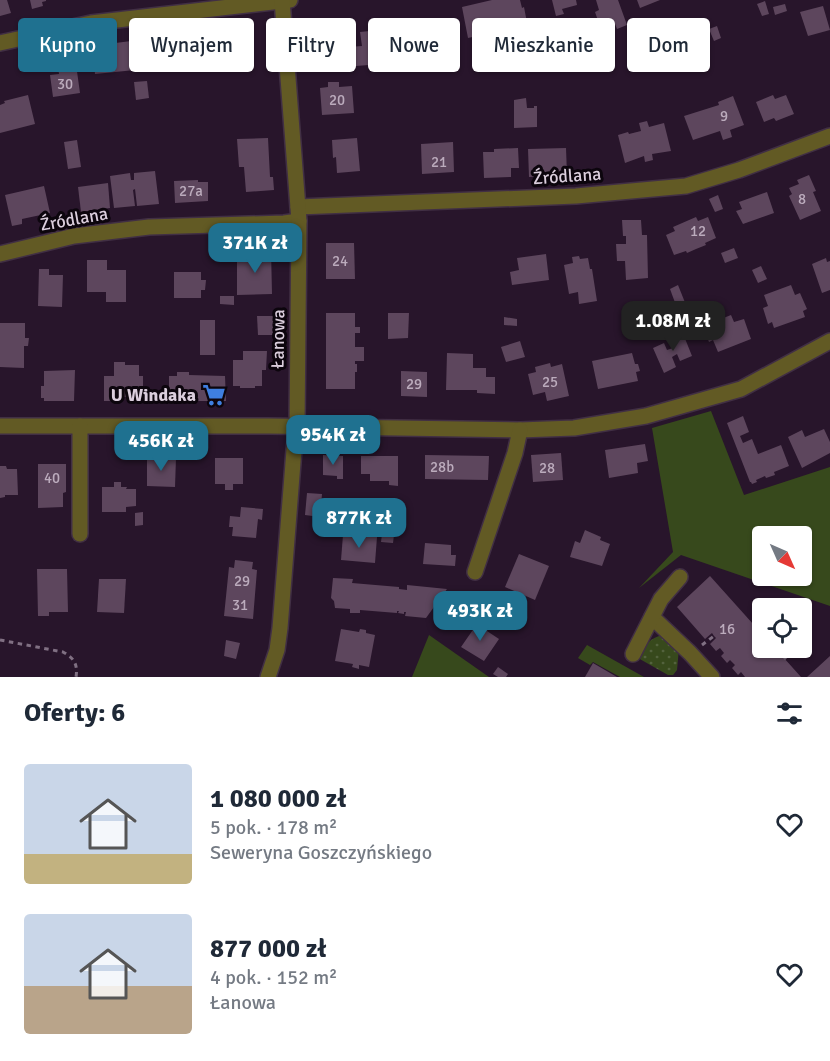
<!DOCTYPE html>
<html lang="pl">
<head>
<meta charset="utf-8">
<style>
	body { margin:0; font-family:Signika,sans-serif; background:#f2f2f3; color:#1f2937; height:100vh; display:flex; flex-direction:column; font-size:22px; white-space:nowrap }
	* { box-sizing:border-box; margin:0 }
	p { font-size:20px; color:#747a83 }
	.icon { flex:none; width:33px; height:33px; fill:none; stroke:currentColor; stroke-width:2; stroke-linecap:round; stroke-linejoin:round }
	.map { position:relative; height:677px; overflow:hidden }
	.drawer { display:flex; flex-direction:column; background:#fff; flex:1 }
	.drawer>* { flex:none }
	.top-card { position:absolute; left:18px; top:18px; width:795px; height:54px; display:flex; gap:12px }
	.needle { width:39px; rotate:135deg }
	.fabs { position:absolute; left:752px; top:526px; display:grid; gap:12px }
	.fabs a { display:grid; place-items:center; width:60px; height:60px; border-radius:6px; background:#fff; box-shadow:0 2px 4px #0004; font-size:30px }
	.price { position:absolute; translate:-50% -51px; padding:0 14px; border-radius:12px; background:#1f7190; color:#fff; font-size:20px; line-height:39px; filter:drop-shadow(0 2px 3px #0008) }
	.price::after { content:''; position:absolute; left:50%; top:36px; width:18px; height:14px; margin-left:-9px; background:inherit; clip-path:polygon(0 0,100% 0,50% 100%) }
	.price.selected { background:#222; color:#fff }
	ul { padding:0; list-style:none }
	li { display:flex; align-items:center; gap:18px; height:150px; padding:0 24px }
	li span { display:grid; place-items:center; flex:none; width:168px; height:120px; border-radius:6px; color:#555 }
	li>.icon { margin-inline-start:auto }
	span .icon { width:72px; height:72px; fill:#fffc; stroke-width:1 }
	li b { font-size:26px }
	h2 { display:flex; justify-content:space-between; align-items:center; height:72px; padding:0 24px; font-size:26px }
	.chip { padding:0 21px; border-radius:6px; background:#fff; box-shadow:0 2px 4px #0004; font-size:21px; line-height:54px }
	.chip.selected { background:#1f7190; color:#fff }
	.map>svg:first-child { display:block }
	.grass { fill:#37491c; fill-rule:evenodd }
	.park { fill:url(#park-dots) }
	.building { fill:#5d465d }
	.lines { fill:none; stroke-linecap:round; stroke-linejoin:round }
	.minor-casing { stroke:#412f44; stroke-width:18 }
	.path { stroke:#807083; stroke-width:3; stroke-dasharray:4.5 4.5; stroke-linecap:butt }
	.minor { stroke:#625a24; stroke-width:15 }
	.labels { text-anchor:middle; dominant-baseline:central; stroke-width:6; stroke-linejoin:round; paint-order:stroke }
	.number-label { font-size:15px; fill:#bcacbd }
	.street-label { font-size:18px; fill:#dbcedd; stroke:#0c050d }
	.poi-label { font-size:18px; font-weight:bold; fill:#dbcedd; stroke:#0c050d; text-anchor:end }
</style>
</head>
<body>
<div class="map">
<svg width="830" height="677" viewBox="0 0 830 677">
	<defs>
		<pattern id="park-dots" width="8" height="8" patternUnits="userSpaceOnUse" patternTransform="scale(1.5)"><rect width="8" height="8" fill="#37491c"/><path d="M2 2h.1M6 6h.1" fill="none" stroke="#53623d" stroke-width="1.8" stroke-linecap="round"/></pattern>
	</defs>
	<rect width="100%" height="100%" fill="#28152b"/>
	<g class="grass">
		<path d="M711,411L744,495L830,467V606L681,555L639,588L673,552L652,428ZM762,537H801V576H762Z"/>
		<polygon points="429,635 489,677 412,677"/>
		<polygon points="587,645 644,677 620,677 593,662 590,665 578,658"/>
	</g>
	<path class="park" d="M659,636H662L679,648L677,670L673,675H668L638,658C644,648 647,640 659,636Z"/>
	<g class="building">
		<polygon points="0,0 7,0 11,13 0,16"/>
		<polygon points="30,0 46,0 46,1 42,2 43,6 32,9"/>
		<polygon points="492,0 520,0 522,8 524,7 528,28 492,34 493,43 479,45 477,36 468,38 462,7"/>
		<polygon points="552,0 576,0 577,5 562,9 564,14 556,16"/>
		<polygon points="596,0 618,0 627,25 617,29 615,24 601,29 595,12 599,10"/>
		<polygon points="637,0 660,0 640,8"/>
		<polygon points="765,1 769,14 762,16 757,4"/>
		<polygon points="785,4 787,11 775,15 773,7"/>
		<polygon points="823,6 830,30 808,36 800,12"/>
		<polygon points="427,20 431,47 417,49 418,56 409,56 408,50 407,50 405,23"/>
		<polygon points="339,21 341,44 348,44 348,47 362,46 360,32 379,30 382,64 343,67 342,52 315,54 312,24"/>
		<polygon points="553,24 556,37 550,39 547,25"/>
		<polygon points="717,26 721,38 714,41 709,29"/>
		<polygon points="248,29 250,52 238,53 239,57 211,60 211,53 214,53 212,33"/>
		<polygon points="186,35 190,63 161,67 157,39"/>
		<polygon points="131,41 135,70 95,74 92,46"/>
		<polygon points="75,57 80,93 53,97 50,75 59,74 57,59"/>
		<polygon points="147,81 149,98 136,100 134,82"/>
		<polygon points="328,82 339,82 339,87 352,86 354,113 322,115 320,88 328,87"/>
		<polygon points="28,95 35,124 0,133 0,105 5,103 4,101"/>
		<polygon points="773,95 775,99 786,95 794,114 776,121 774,118 764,122 756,102"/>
		<polygon points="733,96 744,125 730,130 732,137 723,140 720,131 693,140 684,116 719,105 718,102"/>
		<polygon points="526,98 527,108 534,108 534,106 537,106 537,127 514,128 514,100"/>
		<polygon points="647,121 649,127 664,123 671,151 652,154 653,160 645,162 644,156 625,163 618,135 628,132 629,134 641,131 639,123"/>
		<polygon points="268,138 270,177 273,177 274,190 246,192 244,167 239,167 237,139"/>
		<polygon points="357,138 360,171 337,173 336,157 333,158 332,140"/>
		<polygon points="77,140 81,167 68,169 64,142"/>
		<polygon points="453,142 454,172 422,174 421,144"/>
		<polygon points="518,148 519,168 511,168 511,177 484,178 483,152 494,152 494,149"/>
		<polygon points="566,148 567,175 529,177 528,149"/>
		<polygon points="155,171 159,204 137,206 135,189 133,190 135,206 114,208 110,176 130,173 131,180 134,180 134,173"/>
		<polygon points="809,175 816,191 813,192 821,211 800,220 789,196 792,194 789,188 799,184 797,180"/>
		<polygon points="198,180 198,182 208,182 208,201 175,203 174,181"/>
		<polygon points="108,183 110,208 81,212 78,187"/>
		<polygon points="44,186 50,213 22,219 22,224 12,226 5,195"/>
		<polygon points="767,192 774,213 743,224 736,211 742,209 739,202"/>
		<polygon points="718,195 723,209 715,212 709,199"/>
		<polygon points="696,217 698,221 708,217 716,238 705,243 706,245 696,249 687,253 686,251 674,255 666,235 675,231 673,227"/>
		<polygon points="622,220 641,220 642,235 647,235 648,278 626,280 625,261 617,261 616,244 626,244 626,236 623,236"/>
		<polygon points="326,243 354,243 355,279 326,279"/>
		<polygon points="734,248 738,258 725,263 721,253"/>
		<polygon points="256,249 271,249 272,294 237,295 237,256 256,256"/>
		<polygon points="546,254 549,280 512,285 510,272 519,270 517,258"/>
		<polygon points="579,256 580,259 588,258 590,269 592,269 597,301 579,304 578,292 569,294 564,265 573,263 572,257"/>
		<polygon points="826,258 827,262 830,261 830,290 822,293 812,264"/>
		<polygon points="87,260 107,260 107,270 126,270 126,302 106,302 106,292 87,292"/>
		<polygon points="761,266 767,279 758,283 752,270"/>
		<polygon points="39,269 49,269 49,275 63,275 62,307 38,306"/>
		<polygon points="174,272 201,272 201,280 206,280 205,290 201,290 201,298 174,298"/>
		<polygon points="678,285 686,305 677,308 670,289"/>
		<polygon points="791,285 795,295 800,293 807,309 803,311 805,317 774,328 772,322 768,324 763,308 768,306 764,295"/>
		<polygon points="220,296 234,296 234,305 220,304"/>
		<polygon points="326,313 355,313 355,327 360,327 360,333 355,333 355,347 364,347 364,361 355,361 355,364 357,364 357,372 355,372 355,389 326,389"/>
		<polygon points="388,313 409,313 408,338 388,339"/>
		<polygon points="731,315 734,322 744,319 751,339 718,352 713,340 709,342 703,326"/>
		<polygon points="257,316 274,316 274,335 258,335"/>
		<polygon points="504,317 517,319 517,326 504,325"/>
		<rect x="200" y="320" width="15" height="35"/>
		<polygon points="0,323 25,323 25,338 29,338 28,346 24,346 24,368 0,367"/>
		<polygon points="682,331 692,356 680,361 677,354 672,357 676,367 664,373 653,348 664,343 667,350 673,348 668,337"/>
		<polygon points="520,341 525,357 506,362 501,347"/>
		<polygon points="243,351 267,351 266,370 262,370 262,386 255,386 255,388 240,388 240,386 233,386 233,360 243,360"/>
		<polygon points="447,353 473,354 473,368 486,368 486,377 495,377 495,394 477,393 477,390 446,390"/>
		<polygon points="632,353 635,364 638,364 640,371 636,372 638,381 598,389 592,361"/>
		<polygon points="114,362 125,362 125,365 139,365 139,376 143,376 143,401 129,401 129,397 121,397 120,401 104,401 104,376 114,376"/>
		<polygon points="550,363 551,367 562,364 569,396 547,401 545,392 533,395 528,374 536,372 535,367"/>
		<polygon points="75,370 74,401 44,401 44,398 41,398 41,386 44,386 44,371"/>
		<polygon points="401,371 427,372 427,397 401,396"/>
		<polygon points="177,372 189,372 189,375 225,376 226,401 169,401 169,376 177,376"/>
		<polygon points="743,416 749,432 740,436 743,443 752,439 758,454 781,445 789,466 774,472 775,475 766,478 765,476 756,480 757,482 752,484 751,482 750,482 727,423"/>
		<polygon points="824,429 830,442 830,453 802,468 788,437 802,430 805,437"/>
		<polygon points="645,444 648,461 637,463 638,473 609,478 605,450"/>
		<polygon points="561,453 563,480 533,482 531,455"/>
		<polygon points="323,455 343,456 343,479 337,479 337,476 323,475"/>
		<polygon points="425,455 489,456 488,480 425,479"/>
		<polygon points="361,456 398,456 398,486 389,485 389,481 370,481 370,474 361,474"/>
		<polygon points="147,458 176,458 175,487 147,486"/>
		<polygon points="215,458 243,458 243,484 233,484 233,490 225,490 225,484 215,484"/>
		<polygon points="38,464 66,464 66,492 63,493 63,507 38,508"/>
		<polygon points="0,466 6,466 7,469 17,469 18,495 5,495 5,497 0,498"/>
		<polygon points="114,482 121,482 121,487 127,487 126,489 136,489 136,506 126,507 126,512 102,512 102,487 114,487"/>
		<polygon points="307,493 322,494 320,517 305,515"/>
		<polygon points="343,503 356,504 356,520 343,520"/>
		<polygon points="241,507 263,509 262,520 258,519 256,538 232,536 233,527 229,527 230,516 240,517"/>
		<polygon points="143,512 143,525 135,526 135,513"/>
		<polygon points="390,516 400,517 399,530 389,529"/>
		<polygon points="585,530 601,537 600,540 610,544 602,566 570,557 575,541 580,543"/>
		<polygon points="382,534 394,535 393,543 381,542"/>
		<polygon points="343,535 377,537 375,563 341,560"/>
		<polygon points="425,543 451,545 451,555 456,555 455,566 423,564"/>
		<polygon points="519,554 549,566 535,600 505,587"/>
		<polygon points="235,560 253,562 252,569 257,570 253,619 224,616 229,567 234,568"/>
		<polygon points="37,569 67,569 68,612 49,612 49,616 38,616"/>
		<polygon points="710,576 762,634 762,648 775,648 801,677 745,677 741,672 738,675 732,668 735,665 730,660 727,663 721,656 724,653 720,648 716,651 710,644 716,638 714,636 712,633 705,639 677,607"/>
		<polygon points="333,578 353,579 352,583 399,587 399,589 407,590 407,585 447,589 426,618 405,616 406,612 404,612 404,614 398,613 399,611 397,611 397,613 360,610 360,613 350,613 350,609 335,608 334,601 331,598"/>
		<polygon points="99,579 126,579 124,613 97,612"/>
		<polygon points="479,621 489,628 487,631 499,639 484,661 461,647"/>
		<polygon points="341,629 359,632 360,629 366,630 366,633 375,635 369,667 359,665 359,669 352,667 353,664 335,661"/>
		<polygon points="226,640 240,643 236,659 224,656"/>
		<polygon points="830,656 830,677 807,677 818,667"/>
		<polygon points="593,663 617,677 585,677"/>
		<polygon points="498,667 508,674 506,677 498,677 493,674"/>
	</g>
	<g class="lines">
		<g class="minor-casing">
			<g id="minor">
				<polyline points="0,43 91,23 290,0"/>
				<polyline points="298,207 576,196 686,186 739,170 830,136"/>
				<polyline points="0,254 74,236 149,227 284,223 299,221"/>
				<polyline points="0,426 269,426 520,430 574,428 646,416 741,389 830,341"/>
				<polyline points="80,534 80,426"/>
				<polyline points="475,572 515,453 520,430"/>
				<polyline points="652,617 690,653 712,677"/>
				<polyline points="633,654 661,599 680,577"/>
				<polyline points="268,677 277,650 280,628 294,450 297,427 299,221 282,0"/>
			</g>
		</g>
		<g class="path">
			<path d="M0,640L63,652C74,658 78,664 76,677"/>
			<polyline points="801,644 805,640 803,632"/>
			<polyline points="702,645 714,636"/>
			<polyline points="784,659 796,648"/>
		</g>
		<use href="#minor" class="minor"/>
	</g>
	<defs>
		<g id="supermarket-bare" transform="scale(1.8)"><path d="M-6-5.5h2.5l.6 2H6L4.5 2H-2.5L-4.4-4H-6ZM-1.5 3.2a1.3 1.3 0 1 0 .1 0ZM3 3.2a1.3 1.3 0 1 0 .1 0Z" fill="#3f7fe0" stroke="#0c050d" stroke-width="2.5" paint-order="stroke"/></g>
	</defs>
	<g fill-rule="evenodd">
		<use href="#supermarket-bare" x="214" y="395"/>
	</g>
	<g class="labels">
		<g class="number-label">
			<text x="65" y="84">30</text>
			<text x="337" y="100">20</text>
			<text x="724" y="116">9</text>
			<text x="439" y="162">21</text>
			<text x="191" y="191">27a</text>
			<text x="802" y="199">8</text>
			<text x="698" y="231">12</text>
			<text x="340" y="261">24</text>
			<text x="550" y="382">25</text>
			<text x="414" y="384">29</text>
			<text x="442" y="467">28b</text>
			<text x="547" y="468">28</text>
			<text x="52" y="478">40</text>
			<text x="242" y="581">29</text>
			<text x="240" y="605">31</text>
			<text x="727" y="629">16</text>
		</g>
		<g class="street-label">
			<text transform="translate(567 176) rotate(-4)">Źródlana</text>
			<text transform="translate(74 219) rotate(-10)">Źródlana</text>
			<text transform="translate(278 339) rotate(-89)">Łanowa</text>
		</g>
		<g class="poi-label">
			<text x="196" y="395">U Windaka</text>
		</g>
	</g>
</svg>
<div class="fabs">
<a><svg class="needle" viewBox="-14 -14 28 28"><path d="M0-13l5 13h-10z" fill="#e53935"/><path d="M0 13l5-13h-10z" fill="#747a83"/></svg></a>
<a><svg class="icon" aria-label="locate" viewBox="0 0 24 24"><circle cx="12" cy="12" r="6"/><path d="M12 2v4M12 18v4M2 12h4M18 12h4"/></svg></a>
</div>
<b class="price" style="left:255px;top:274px">371K zł</b>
<b class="price selected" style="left:673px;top:352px">1.08M zł</b>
<b class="price" style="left:333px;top:466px">954K zł</b>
<b class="price" style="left:161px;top:472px">456K zł</b>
<b class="price" style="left:359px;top:549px">877K zł</b>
<b class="price" style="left:480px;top:642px">493K zł</b>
<div class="top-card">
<a class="chip selected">Kupno</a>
<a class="chip">Wynajem</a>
<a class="chip">Filtry</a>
<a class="chip">Nowe</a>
<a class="chip">Mieszkanie</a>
<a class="chip">Dom</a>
</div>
</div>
<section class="drawer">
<h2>Oferty: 6<svg class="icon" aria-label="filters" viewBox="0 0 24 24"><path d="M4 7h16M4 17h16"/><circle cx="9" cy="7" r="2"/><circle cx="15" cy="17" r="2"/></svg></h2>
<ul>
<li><span style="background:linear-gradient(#c9d6e8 75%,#c2b280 0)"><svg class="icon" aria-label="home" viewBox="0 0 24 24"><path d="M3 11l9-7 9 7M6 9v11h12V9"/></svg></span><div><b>1 080 000 zł</b><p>5 pok. · 178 m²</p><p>Seweryna Goszczyńskiego</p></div><svg class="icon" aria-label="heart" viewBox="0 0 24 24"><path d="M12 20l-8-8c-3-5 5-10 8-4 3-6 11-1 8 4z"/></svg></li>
<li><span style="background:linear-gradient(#c9d6e8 60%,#b9a48a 0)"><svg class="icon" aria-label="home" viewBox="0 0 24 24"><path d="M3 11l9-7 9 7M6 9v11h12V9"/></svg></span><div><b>877 000 zł</b><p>4 pok. · 152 m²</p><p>Łanowa</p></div><svg class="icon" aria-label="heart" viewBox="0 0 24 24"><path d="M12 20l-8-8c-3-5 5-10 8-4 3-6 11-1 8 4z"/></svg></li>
</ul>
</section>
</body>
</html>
